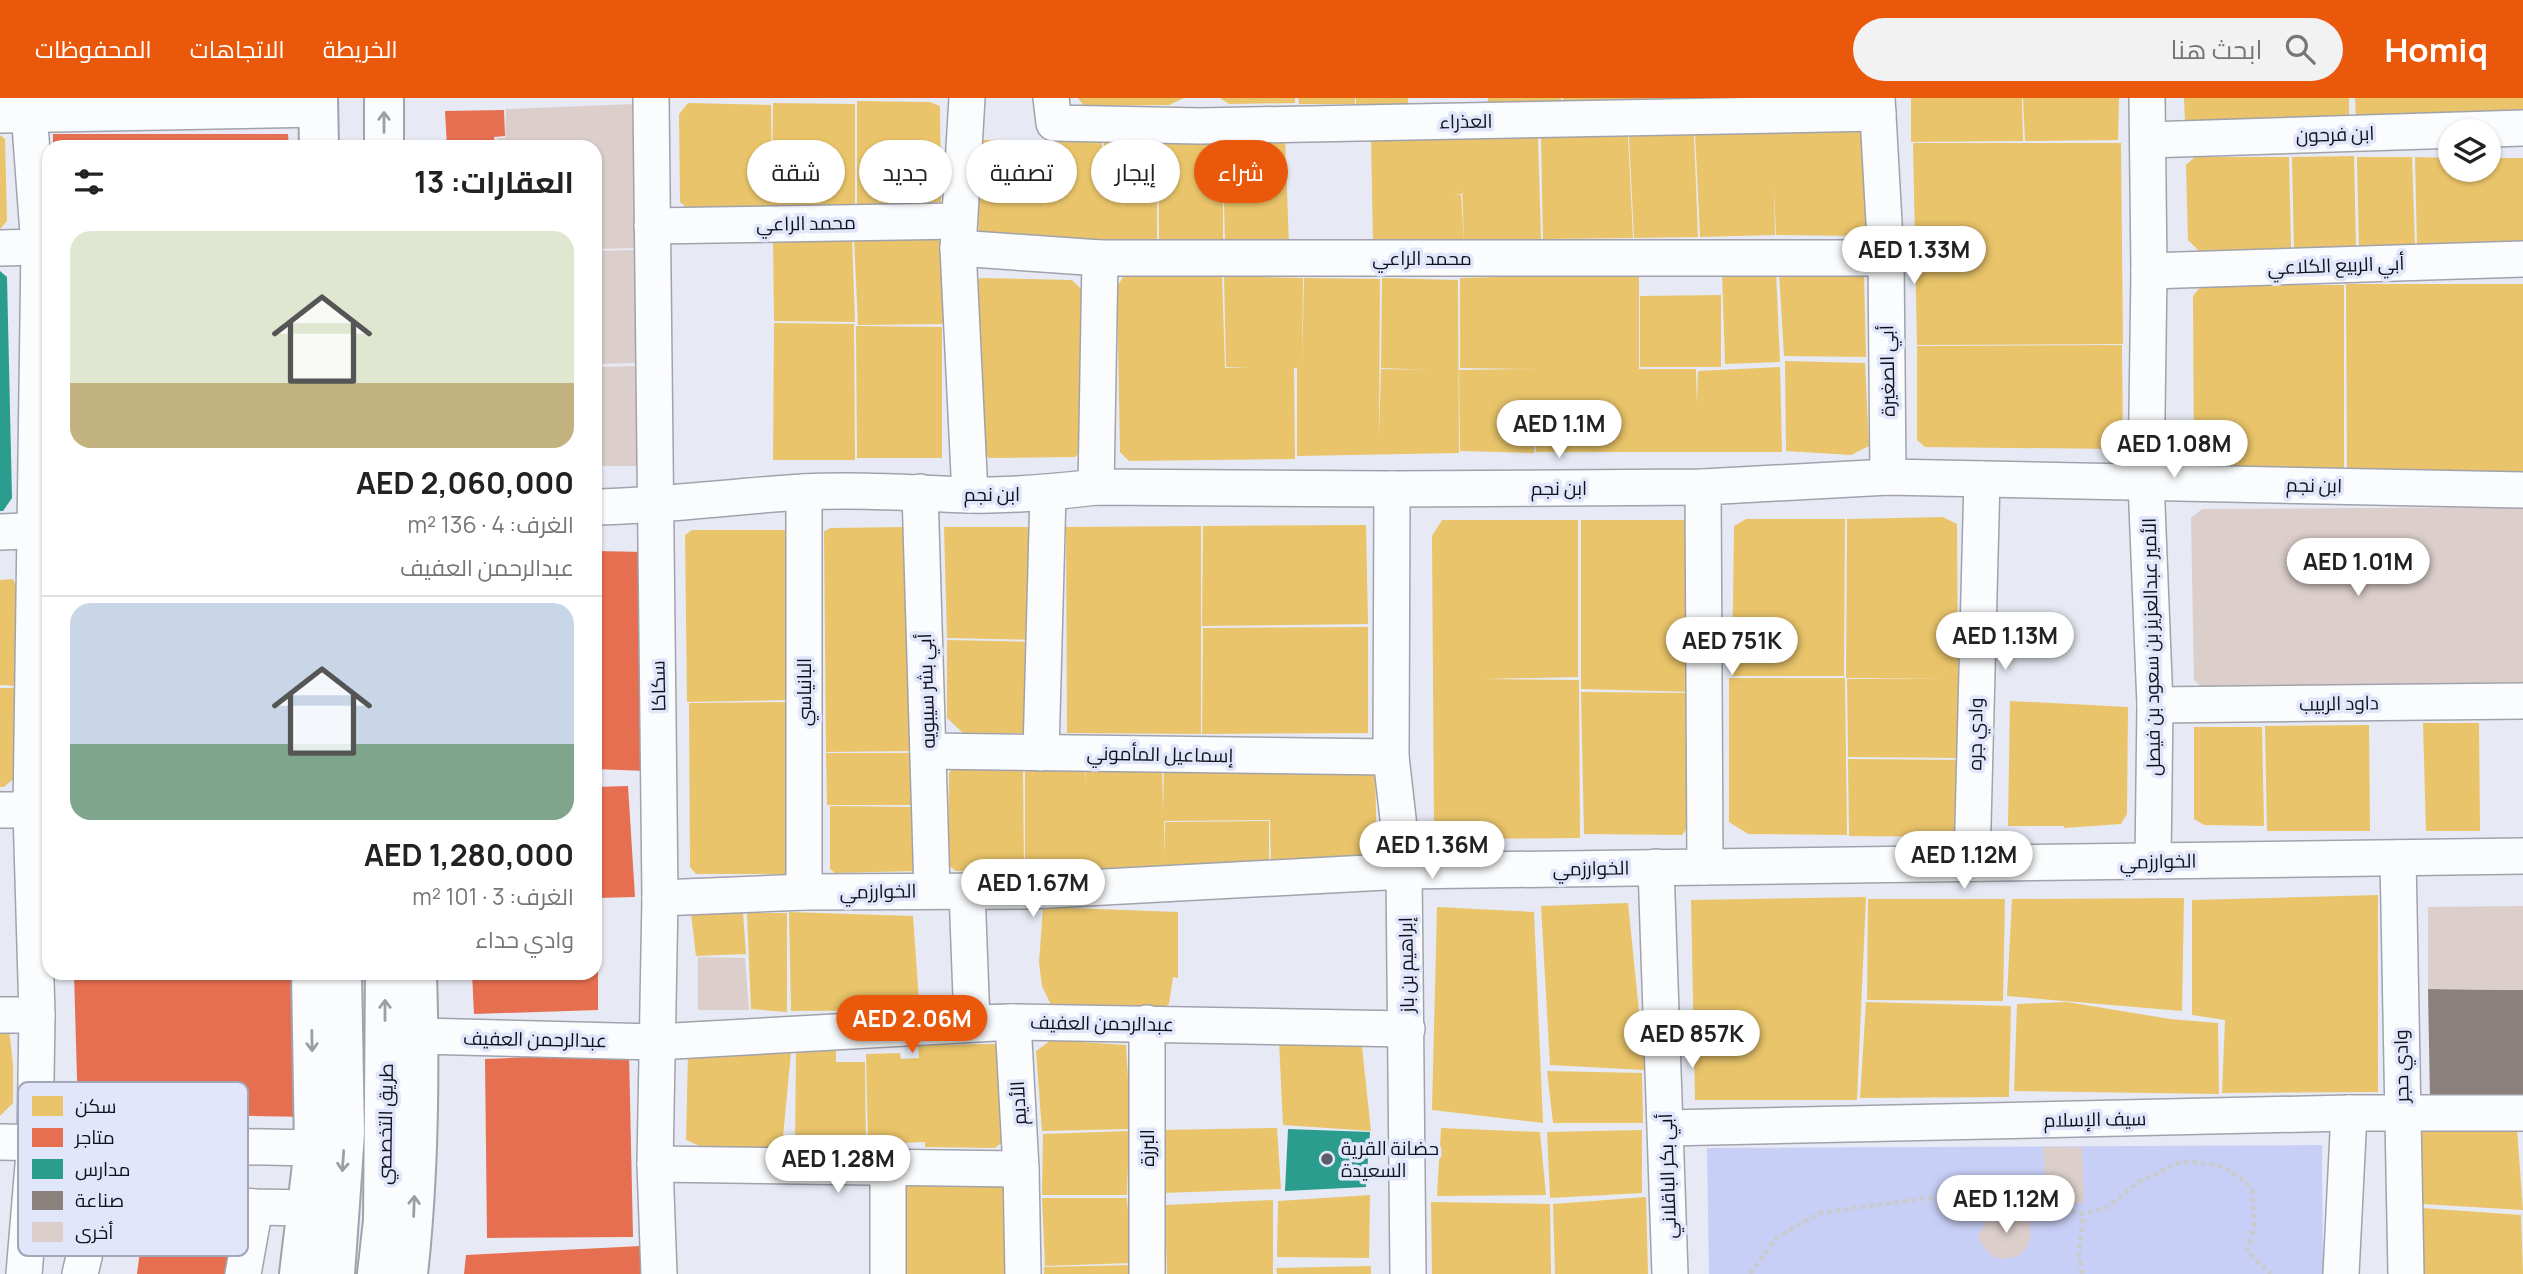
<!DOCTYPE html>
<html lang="ar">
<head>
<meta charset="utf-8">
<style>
	body { margin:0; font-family:Manrope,Cairo,sans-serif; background:#f2f2f2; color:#222; direction:rtl; height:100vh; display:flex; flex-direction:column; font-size:26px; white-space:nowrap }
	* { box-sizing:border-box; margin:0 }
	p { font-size:23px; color:#767676 }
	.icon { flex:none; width:38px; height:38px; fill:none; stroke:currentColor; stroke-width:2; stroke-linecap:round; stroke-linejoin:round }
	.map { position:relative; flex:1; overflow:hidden; direction:ltr }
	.panel { position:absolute; left:42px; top:42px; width:560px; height:840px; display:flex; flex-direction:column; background:#fff; border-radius:21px; box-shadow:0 2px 5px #0004; direction:rtl }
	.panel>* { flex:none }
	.guide { position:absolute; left:623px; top:42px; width:665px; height:63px; direction:rtl; display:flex; gap:14px }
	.controls { position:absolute; left:2438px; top:21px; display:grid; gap:14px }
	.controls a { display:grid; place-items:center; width:63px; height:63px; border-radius:50%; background:#fff; box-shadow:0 2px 5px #0004; font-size:35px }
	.price { position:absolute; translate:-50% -60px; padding:0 16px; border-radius:24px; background:#fff; color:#222; font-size:23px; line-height:46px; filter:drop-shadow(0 2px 4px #0008) }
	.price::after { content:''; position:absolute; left:50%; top:42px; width:21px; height:16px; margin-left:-10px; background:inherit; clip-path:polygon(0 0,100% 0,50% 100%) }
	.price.active { background:#ea580c; color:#fff }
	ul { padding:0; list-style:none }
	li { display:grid; align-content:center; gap:14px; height:371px; padding:0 28px }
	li+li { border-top:2px solid #e0e0e0 }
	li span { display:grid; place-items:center; height:217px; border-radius:21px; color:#555 }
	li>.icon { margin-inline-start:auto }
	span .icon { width:126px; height:126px; fill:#fffc; stroke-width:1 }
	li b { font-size:30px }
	h2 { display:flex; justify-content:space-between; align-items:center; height:84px; padding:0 28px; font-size:30px }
	.tag { padding:0 24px; border-radius:32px; background:#fff; box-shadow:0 2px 5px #0004; font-size:24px; line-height:63px }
	.tag.active { background:#ea580c; color:#fff }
	header { display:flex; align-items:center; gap:42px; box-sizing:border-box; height:98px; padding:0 35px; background:#ea580c; color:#fff }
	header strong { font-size:33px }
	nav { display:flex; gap:38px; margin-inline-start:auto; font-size:24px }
	.search { width:490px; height:63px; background:#f2f2f2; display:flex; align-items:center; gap:18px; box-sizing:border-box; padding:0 24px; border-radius:38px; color:#767676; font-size:26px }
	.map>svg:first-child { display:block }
	.green { fill:#c8cff6 }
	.homes { fill:#e9c46a }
	.shops { fill:#e76f51 }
	.schools { fill:#2a9d8f }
	.industry { fill:#8a817c }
	.building { fill:#dbcecb }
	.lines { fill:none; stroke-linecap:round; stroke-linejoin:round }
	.minor-casing { stroke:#a1a2ac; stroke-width:38 }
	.major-casing { stroke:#a1a2ac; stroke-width:42 }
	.path { stroke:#cacbcf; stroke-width:4.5; stroke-dasharray:5 3.5; stroke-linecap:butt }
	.minor { stroke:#fbfcfd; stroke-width:35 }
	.major { stroke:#fbfcfd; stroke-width:38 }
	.oneway { stroke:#9d9ea3 }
	.poi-dot { fill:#5b5d68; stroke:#e1e6fa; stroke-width:2.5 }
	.labels { text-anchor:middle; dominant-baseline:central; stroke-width:7; stroke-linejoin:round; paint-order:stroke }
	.street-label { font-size:19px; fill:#0f111c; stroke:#e1e6fa }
	.poi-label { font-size:19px; fill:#0f111c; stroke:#e1e6fa; text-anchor:start }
	.key { fill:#e1e6fa; stroke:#a2a6b7; stroke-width:2 }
	.key-label { font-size:19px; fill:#0f111c }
</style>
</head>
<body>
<header>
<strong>Homiq</strong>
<div class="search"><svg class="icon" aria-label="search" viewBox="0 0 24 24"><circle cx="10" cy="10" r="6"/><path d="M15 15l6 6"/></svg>ابحث هنا</div>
<nav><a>الخريطة</a><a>الاتجاهات</a><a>المحفوظات</a></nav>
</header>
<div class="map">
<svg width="2523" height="1176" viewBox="0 0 2523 1176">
	<rect width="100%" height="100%" fill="#e7eaf4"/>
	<polygon class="green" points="2322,1047 2323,1176 1709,1176 1707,1050"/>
	<g class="homes">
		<polygon points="1078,0 1184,0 1169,7 1084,8"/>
		<polygon points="1220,0 1295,0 1295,5 1229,6"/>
		<polygon points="1298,0 1355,0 1355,6 1299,6"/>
		<rect x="1356" y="0" width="52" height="7"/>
		<rect x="1488" y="0" width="73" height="4"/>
		<polygon points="1563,0 1663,0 1663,3 1563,6"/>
		<polygon points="1911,0 2022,0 2023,43 1911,44"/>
		<polygon points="2023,0 2119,0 2118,42 2025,43"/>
		<polygon points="2184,0 2349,0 2349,21 2185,24"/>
		<polygon points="2355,0 2523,0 2523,18 2356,21"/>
		<polygon points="857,3 930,4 940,8 941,104 857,107"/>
		<polygon points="688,5 771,7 772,90 773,5 855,6 855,106 687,110 680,104 679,16"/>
		<polygon points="1864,34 1867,134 1857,138 1776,137 1774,88 1775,137 1700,139 1695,35"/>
		<polygon points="0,37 5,41 7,123 0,131"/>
		<polygon points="1694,37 1698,139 1634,140 1629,38"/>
		<polygon points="1628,38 1633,140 1543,141 1541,39"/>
		<polygon points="1538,40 1541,141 1464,143 1462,87 1462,96 1454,97 1461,97 1464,144 1373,145 1371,41"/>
		<polygon points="1158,41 1285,41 1289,146 1225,145 1223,62 1223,148 1159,148"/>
		<polygon points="984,42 1102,43 1103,109 1104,42 1157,42 1157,147 979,139 975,51"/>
		<polygon points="1913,45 2121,45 2123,246 1917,247"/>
		<polygon points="2354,58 2356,149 2294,151 2292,59"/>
		<polygon points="2195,59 2289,59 2291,151 2199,153 2188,142 2186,67"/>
		<polygon points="2357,59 2412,59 2415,149 2359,151"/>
		<polygon points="2415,59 2450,60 2450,72 2488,72 2488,60 2523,60 2523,148 2417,148"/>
		<polygon points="773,140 852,140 855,224 774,223"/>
		<polygon points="854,140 933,140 943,144 943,226 858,227"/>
		<polygon points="1857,171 1864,179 1866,259 1784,258 1779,174"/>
		<polygon points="1722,173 1776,173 1780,264 1725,266"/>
		<polygon points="1222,178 1225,270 1248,269 1226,269 1224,178 1303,180 1302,270 1304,180 1380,181 1379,342 1381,271 1427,272 1381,270 1382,180 1458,182 1459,355 1297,358 1297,270 1294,270 1295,361 1129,363 1120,354 1117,189 1123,179"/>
		<polygon points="1539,178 1639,179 1639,271 1696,271 1697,307 1698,273 1780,269 1782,354 1536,354 1535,340 1534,355 1460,353 1459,272 1535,271 1460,270 1460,180"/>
		<polygon points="980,180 1072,182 1082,192 1085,349 1075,359 989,360 980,352 975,185"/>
		<polygon points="2346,186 2523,186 2523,375 2347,374"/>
		<polygon points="2202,187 2344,187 2344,376 2203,376 2194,362 2193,198"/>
		<polygon points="1721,197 1721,269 1640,269 1640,198"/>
		<polygon points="774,225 854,226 855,362 773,362"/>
		<polygon points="856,228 942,229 942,360 857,360"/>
		<polygon points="2122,247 2123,343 2116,351 1925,349 1917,342 1917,248"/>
		<polygon points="1785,263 1865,265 1869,348 1851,357 1786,353"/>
		<polygon points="1943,419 1957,426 1958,580 1960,580 1961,660 1848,659 1847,581 1947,580 1846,580 1847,421"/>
		<polygon points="1746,421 1845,421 1844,578 1732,578 1734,428"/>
		<polygon points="1442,422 1578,422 1578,579 1484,581 1579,582 1580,740 1447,741 1434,726 1432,438"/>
		<polygon points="1581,422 1689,422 1696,594 1581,591"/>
		<polygon points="1366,427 1368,526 1202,528 1203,428"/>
		<polygon points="1201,428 1201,636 1067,635 1066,429"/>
		<polygon points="908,429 913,653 826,654 824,433 831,430"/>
		<polygon points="944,429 1037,429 1039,542 947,540"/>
		<polygon points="692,432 787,432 790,602 687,604 685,437"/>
		<polygon points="13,481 16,488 18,588 0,587 0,482"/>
		<polygon points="1368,529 1368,635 1202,636 1203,530"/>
		<polygon points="947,542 1039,544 1039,635 963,635 947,620"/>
		<polygon points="1729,580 1845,580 1847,737 1748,736 1729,724"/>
		<polygon points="0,590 18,590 19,676 4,689 0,689"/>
		<polygon points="1581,594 1695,595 1694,721 1682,737 1584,736"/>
		<polygon points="2010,603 2128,609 2127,716 2121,726 2064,730 2064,728 2008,728"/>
		<polygon points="791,604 787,776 696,776 690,769 689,605"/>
		<polygon points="2423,625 2479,625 2480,733 2426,733"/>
		<polygon points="2369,627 2370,733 2267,733 2265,628"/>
		<polygon points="2194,629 2262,629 2264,728 2204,727 2194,721"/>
		<polygon points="826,655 914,655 914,707 827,707"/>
		<polygon points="1848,661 1963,662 1961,739 1849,738"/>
		<polygon points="1375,666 1377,766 1271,770 1270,722 1164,723 1164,762 1165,724 1269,723 1269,770 1025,773 1025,669 1085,668 1086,685 1086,667 1162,668 1163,715 1164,667"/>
		<polygon points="1023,669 1024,773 956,773 948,767 949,675 953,670"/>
		<polygon points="830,708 915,709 916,773 835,775 830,771"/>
		<polygon points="2378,797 2378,994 2222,995 2225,922 2192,917 2192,802"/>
		<polygon points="1866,799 1857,1002 1695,1002 1691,802"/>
		<polygon points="2184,800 2182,913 2007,898 2012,801"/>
		<polygon points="1868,801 2005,801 2003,903 1867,902"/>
		<polygon points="1628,805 1645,972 1550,967 1541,808"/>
		<polygon points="1043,809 1178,814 1178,880 1173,879 1169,906 1155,915 1074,907 1051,907 1042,888 1039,865"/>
		<polygon points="1437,809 1534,814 1543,1025 1432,1012"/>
		<polygon points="696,812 743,815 746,856 696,858 691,815"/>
		<polygon points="789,814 913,818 919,903 910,912 791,913"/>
		<polygon points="747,815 787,815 787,914 751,911"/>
		<polygon points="1866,904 2011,908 2009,999 1860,1000"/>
		<polygon points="2067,904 2170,921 2218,925 2219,996 2014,993 2017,906"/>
		<polygon points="0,930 9,930 13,967 13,1005 0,1018"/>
		<polygon points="1051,942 1126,947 1131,1031 1042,1033 1036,953"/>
		<polygon points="1279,943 1362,949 1371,1033 1283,1027"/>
		<polygon points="997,946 1004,1043 995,1050 925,1049 925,1044 868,1046 866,956 900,955 901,961 919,960 918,947"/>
		<polygon points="796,952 836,952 836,964 865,964 866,1048 818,1052 795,1050"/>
		<polygon points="791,954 782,1050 735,1053 707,1051 686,1042 688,956"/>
		<polygon points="1547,973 1642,975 1643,1025 1553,1025"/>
		<polygon points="2421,1029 2517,1031 2523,1112 2422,1106"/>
		<polygon points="1277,1030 1281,1091 1162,1095 1161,1032"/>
		<polygon points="1441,1030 1540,1034 1546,1097 1437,1098"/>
		<polygon points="1642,1032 1642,1095 1550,1100 1547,1034"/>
		<polygon points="1129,1033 1127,1097 1042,1097 1043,1036"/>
		<polygon points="1007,1083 1009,1176 901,1176 903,1086"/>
		<polygon points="1370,1097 1369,1160 1277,1159 1278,1103"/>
		<polygon points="1646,1099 1648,1176 1555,1176 1553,1106"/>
		<polygon points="1042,1100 1127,1100 1132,1165 1045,1168"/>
		<polygon points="1273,1102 1273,1176 1167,1176 1165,1107"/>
		<polygon points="1431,1104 1550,1106 1551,1176 1432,1176"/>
		<polygon points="2422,1110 2521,1117 2523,1176 2423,1176"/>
		<polygon points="1132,1167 1133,1176 1044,1176 1044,1169"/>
		<polygon points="1371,1168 1371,1176 1277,1176 1276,1170"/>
	</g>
	<g class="shops">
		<polygon points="504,12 505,38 494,39 495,49 447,49 445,13"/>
		<polygon points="53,36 288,36 289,49 53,49"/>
		<polygon points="595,453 645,454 646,673 595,671"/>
		<polygon points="628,688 635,799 598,800 598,912 474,916 472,875 595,875 595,689"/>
		<polygon points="74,876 299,877 305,1019 78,1014"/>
		<polygon points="629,955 633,1139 487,1140 485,961"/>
		<polygon points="143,1130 235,1145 230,1176 137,1176"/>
		<polygon points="641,1148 640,1176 464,1176 466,1157"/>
	</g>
	<g class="schools">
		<polygon points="0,173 7,179 12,400 3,413 0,413"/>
		<polygon points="1288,1031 1370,1034 1366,1089 1285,1093"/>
	</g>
	<polygon class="industry" points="2428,891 2523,892 2523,1001 2430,1001"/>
	<g class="building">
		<polygon points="635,6 637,150 595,151 595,49 497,49 497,40 505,40 506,11"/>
		<polygon points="636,152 637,265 595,266 595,153"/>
		<polygon points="637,268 637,368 595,368 595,269"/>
		<polygon points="2523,409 2523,588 2205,592 2194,582 2191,420 2202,411"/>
		<polygon points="2523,808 2523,892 2428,891 2428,809"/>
		<polygon points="698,859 745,860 749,912 698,912"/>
		<polygon points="2043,1049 2082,1049 2084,1105 2046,1104"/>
		<polygon points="2006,1112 2016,1114 2029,1123 2031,1136 2027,1149 2019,1158 2004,1161 1992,1158 1982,1147 1978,1138 1989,1119"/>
	</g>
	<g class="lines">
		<g class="minor-casing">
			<g id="minor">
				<polyline points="651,0 660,800 655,1066 659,1176"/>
				<polyline points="967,0 958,150 970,397"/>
				<polyline points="1051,0 1054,25 1200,28 1878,15"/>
				<polyline points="1877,0 1886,160 1888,379"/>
				<polyline points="2147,0 2149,173 2146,383 2155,607 2153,763"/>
				<polyline points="0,17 319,11"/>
				<polyline points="2148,42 2523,30"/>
				<polyline points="652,128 959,123"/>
				<polyline points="0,150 39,149"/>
				<polyline points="958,150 1100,160 1886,160"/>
				<polyline points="2149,173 2523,161"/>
				<polyline points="1096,389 1100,160"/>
				<polyline points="1703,389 1705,769"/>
				<polyline points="1392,391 1391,659 1404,773 1408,1176"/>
				<polyline points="804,394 804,794"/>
				<polyline points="920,394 932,792"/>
				<path d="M595,409C665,408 733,398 803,394C858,391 913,395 968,397C1011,398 1054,394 1096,389L1392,391L1703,389L1888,379L2523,392"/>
				<polyline points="0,434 49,432"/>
				<polyline points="2155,607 2523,603"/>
				<polyline points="928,653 1391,659"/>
				<polyline points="1041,655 1048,395"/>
				<polyline points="0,712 31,712"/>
				<polyline points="2398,760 2406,1176"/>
				<polyline points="1972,765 1982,381"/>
				<polyline points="1656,769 1670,1176"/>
				<polyline points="967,793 972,925 1013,924 1021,1071 1023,1176"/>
				<polyline points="660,800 804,794 1030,793 1404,773 2523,758"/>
				<polyline points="0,917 37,917"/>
				<polyline points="419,938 656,944 1013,924 1407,931"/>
				<polyline points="1666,1030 2349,1015 2523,1015"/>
				<polyline points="0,1044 314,1050"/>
				<polyline points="655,1066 1021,1071"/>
				<polyline points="24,1176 35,1043 37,917 31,712 39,149 28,0"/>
				<polyline points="80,1176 94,1116 115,1104 133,1099 255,1109 308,1110"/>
				<polyline points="243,1176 255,1109"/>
				<polyline points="888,1176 888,1070"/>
				<polyline points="1147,1176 1147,925"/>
				<polyline points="2341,1176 2349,1015"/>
			</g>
		</g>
		<g class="major-casing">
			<g id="major">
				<polyline points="318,0 319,49"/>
				<polyline points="384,0 384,49"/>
				<polyline points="299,1176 314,1050 311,875"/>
				<polyline points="335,1176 345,1035 342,875"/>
				<polyline points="377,1176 383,1123 385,875"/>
				<path d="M408,1176C419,1077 420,975 417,875"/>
			</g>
		</g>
		<g class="path">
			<polyline points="1750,1176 1777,1139 1820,1115 1927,1100 2029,1104 2083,1116 2108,1109 2140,1083 2183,1063 2223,1068 2252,1089 2254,1129 2247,1153 2271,1176"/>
			<polyline points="2082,1176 2079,1155 2083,1116"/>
		</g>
		<use href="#minor" class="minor"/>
		<use href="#major" class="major"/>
	</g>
	<defs><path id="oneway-shaft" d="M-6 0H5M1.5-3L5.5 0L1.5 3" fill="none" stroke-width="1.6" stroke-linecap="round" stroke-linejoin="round" transform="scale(1.75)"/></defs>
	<g class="oneway">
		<use href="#oneway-shaft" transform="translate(384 24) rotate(-90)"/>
		<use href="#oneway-shaft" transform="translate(385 912) rotate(-90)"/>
		<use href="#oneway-shaft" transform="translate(312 943) rotate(89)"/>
		<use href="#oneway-shaft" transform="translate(343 1063) rotate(94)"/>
		<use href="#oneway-shaft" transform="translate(414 1108) rotate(-88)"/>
	</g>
	<circle class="poi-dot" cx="1327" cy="1061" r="7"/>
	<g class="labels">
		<g class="street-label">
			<text transform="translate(1466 23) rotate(-1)">العذراء</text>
			<text transform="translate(2335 36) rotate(-2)">ابن فرحون</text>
			<text transform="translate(806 125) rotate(-1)">محمد الراعي</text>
			<text x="1422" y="160">محمد الراعي</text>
			<text transform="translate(2336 167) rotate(-2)">أبي الربيع الكلاعي</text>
			<text transform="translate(1887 273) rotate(-91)">أبي الصغيرة</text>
			<text transform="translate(2314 387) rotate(1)">ابن نجم</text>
			<text x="1559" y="390">ابن نجم</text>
			<text x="992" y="396">ابن نجم</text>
			<text transform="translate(2151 549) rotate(-91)">الأمير عبدالعزيز بن سعود بن فيصل</text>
			<text transform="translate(658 588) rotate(-91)">سكاكا</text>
			<text transform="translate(926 593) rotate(-92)">أبي بشر سيبويه</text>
			<text transform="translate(804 594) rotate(-90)">البانياسي</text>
			<text transform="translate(2339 605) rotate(-1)">داود الربيب</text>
			<text transform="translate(1975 636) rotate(-89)">وادي جره</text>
			<text transform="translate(1160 656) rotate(1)">إسماعيل المأموني</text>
			<text transform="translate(2158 763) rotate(-1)">الخوارزمي</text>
			<text transform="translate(1591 770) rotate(-1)">الخوارزمي</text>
			<text transform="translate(878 793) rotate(-1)">الخوارزمي</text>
			<text transform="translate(1406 867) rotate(-91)">إبراهيم بن باز</text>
			<text transform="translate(1102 925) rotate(1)">عبدالرحمن العفيف</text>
			<text transform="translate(535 941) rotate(1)">عبدالرحمن العفيف</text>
			<text transform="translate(2401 968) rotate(-91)">وادي حجر</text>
			<text transform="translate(1018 1005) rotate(-93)">الأديم</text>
			<text transform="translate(2095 1021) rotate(-1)">سيف الإسلام</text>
			<text transform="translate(385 1026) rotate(-89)">طريق التخصصي</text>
			<text transform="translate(1147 1050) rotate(-90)">البرزة</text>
			<text transform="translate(1667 1078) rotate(-92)">أبي بكر الباقلاني</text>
		</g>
		<g class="poi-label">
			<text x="1341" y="1050">حضانة القرية<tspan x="1341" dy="22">السعيدة</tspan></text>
		</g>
	</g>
	<rect x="18" y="984" width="230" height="174" rx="10" class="key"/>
	<rect x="32" y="998" width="31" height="20" fill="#e9c46a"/>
	<rect x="32" y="1030" width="31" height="19" fill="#e76f51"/>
	<rect x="32" y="1061" width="31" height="20" fill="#2a9d8f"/>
	<rect x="32" y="1093" width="31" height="19" fill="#8a817c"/>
	<rect x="32" y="1124" width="31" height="20" fill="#dbcecb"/>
	<g class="key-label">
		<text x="75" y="1015">سكن</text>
		<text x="75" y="1046">متاجر</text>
		<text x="75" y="1078">مدارس</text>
		<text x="75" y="1109">صناعة</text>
		<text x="75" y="1141">أخرى</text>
	</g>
</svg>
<div class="controls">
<a><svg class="icon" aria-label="layers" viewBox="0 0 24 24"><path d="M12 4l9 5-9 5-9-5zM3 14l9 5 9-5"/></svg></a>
</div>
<b class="price" style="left:1914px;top:188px">AED 1.33M</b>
<b class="price" style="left:1559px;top:362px">AED 1.1M</b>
<b class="price" style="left:2174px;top:382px">AED 1.08M</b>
<b class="price" style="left:2358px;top:500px">AED 1.01M</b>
<b class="price" style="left:2005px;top:574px">AED 1.13M</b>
<b class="price" style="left:1732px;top:579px">AED 751K</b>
<b class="price" style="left:1432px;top:783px">AED 1.36M</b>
<b class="price" style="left:1964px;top:793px">AED 1.12M</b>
<b class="price" style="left:1033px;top:821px">AED 1.67M</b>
<b class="price active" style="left:912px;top:957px">AED 2.06M</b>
<b class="price" style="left:1692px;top:972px">AED 857K</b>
<b class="price" style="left:838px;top:1097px">AED 1.28M</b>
<b class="price" style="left:2006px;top:1137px">AED 1.12M</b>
<div class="guide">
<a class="tag active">شراء</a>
<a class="tag">إيجار</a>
<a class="tag">تصفية</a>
<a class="tag">جديد</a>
<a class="tag">شقة</a>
</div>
<section class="panel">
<h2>العقارات: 13<svg class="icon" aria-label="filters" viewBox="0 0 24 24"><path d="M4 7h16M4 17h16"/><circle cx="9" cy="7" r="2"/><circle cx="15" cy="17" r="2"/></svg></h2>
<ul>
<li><span style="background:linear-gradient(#dfe7d0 70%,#c2b280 0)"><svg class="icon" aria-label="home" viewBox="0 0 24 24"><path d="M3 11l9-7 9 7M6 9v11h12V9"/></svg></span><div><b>AED 2,060,000</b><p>الغرف: 4 · 136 m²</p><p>عبدالرحمن العفيف</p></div></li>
<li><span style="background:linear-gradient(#c9d6e8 65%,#7fa58c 0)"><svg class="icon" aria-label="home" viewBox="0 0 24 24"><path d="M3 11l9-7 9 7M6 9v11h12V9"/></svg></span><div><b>AED 1,280,000</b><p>الغرف: 3 · 101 m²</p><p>وادي حداء</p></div></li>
</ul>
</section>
</div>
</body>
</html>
